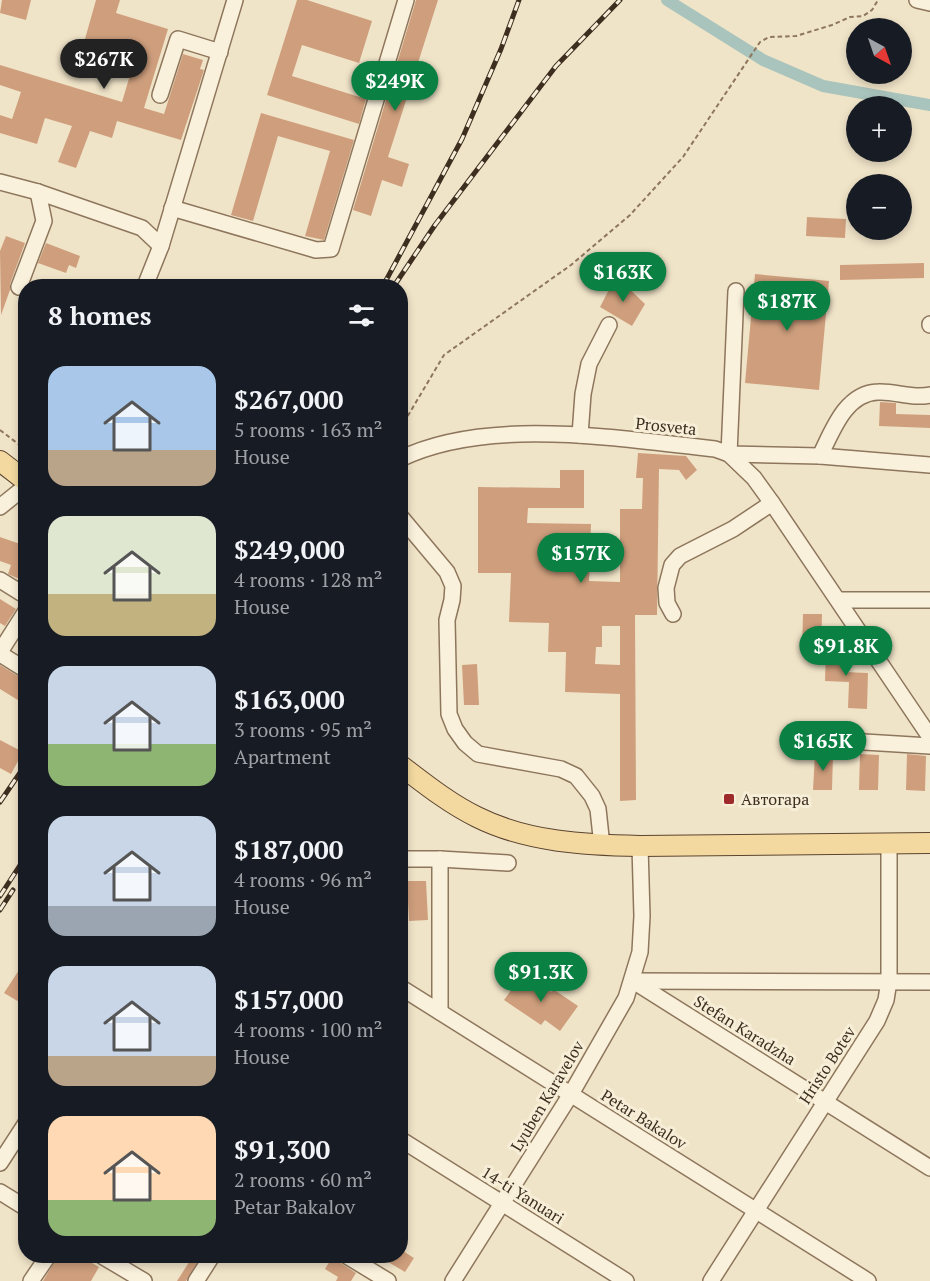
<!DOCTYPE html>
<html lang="en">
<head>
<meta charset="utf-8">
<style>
	body { margin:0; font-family:"PT Serif",serif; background:#20242c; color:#f1f3f6; height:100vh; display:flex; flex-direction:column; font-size:22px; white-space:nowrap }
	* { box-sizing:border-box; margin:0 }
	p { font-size:20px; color:#9ea1a6 }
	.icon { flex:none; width:33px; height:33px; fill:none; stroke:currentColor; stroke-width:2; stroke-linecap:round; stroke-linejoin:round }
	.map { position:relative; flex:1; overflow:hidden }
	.panel { position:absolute; left:18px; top:279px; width:390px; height:984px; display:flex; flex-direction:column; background:#171b24; border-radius:24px; box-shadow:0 3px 9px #0003 }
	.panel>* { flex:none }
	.needle { width:39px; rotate:140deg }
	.tools { position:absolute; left:846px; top:18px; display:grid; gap:12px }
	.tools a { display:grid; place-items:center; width:66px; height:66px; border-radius:50%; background:#171b24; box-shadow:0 3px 9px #0003; font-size:30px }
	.price { position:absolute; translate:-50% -51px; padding:0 14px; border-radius:21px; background:#0b8043; color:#fff; font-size:20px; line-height:39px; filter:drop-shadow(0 2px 3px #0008) }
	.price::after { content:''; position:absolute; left:50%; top:36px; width:18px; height:14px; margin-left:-9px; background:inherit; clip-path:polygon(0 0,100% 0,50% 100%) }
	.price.active { background:#222; color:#fff }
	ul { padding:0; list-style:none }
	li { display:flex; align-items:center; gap:18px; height:150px; padding:0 30px }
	li span { display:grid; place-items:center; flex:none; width:168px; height:120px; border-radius:18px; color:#555 }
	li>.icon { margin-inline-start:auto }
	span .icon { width:72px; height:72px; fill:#fffc; stroke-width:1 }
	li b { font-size:26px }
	h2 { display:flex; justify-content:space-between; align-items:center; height:72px; padding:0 30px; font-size:26px }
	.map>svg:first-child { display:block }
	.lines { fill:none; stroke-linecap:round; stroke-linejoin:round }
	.canal { stroke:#a9c4bc; stroke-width:12 }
	.building { fill:#cf9f7d; fill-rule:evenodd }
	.minor-casing { stroke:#8d765c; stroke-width:18 }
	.major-casing { stroke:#5b4430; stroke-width:22 }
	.path { stroke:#8d765c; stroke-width:2; stroke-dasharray:4.5 3; stroke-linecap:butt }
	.minor { stroke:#faf1dc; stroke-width:15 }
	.major { stroke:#f3d9a0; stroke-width:20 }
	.rail-casing { stroke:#3d2e20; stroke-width:5 }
	.rail { stroke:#f7eed8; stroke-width:3; stroke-dasharray:9; stroke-linecap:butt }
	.poi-dot { fill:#9e2a2b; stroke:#f7eed8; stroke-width:2 }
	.labels { text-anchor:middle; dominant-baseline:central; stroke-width:6; stroke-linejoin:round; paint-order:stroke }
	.street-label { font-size:16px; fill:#3d2e20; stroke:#f7eed8 }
	.poi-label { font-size:16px; fill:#3d2e20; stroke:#f7eed8; text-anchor:start }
</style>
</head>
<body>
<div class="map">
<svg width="930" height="1281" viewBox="0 0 930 1281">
	<rect width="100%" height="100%" fill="#f0e4c8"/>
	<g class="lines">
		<polyline class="canal" points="667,0 763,60 823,86 930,105"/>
	</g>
	<g class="building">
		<polygon points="2,0 31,0 26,20 0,13"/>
		<polygon points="96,0 120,0 116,13 168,29 144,108 164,114 183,54 203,60 200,69 204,70 181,140 117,121 112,138 90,131 76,168 58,162 72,126 45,118 37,144 0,133 0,115 12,119 21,92 0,85 0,65 122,102 136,55 85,39"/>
		<polygon points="297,0 307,0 372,21 359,63 302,45 292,76 366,99 359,124 267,95"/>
		<polygon points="416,0 438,0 388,157 409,164 402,187 382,180 371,216 353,210"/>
		<polygon points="261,113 354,140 324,240 305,236 330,151 278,136 253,221 231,215"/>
		<polygon points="807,217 846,219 845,238 806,236"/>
		<polygon points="6,236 25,243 10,284 10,290 1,315 0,251"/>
		<polygon points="46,243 80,256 76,268 69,265 66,273 38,263"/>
		<polygon points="924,263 924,278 840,280 840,265"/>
		<polygon points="755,274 829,281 819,390 745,383"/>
		<polygon points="616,276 645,304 632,326 600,307"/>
		<polygon points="880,402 896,403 896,414 930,415 930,428 879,426"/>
		<path d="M638,453L686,456L697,470L686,480L679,470L659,469L657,615H635L636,800L620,801V694L565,692L566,652H548L549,623L509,622L511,573H478V487L560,488V470H584V508H528L527,523L591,524L589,581L620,582V509H642L643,478H636ZM602,626H620V665L595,664L596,647H602Z"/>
		<polygon points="0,537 26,546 26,582 8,574 11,565 0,561"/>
		<polygon points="0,599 16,609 5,626 0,623"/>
		<polygon points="803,614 822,614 821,650 802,649"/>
		<polygon points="826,645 845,646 844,672 868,673 867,709 848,708 849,682 825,681"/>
		<polygon points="477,664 479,705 464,705 462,665"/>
		<polygon points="0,665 26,681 26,694 21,702 0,689"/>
		<polygon points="0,740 23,752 11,774 0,768"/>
		<polygon points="815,754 833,755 832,790 813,790"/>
		<polygon points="860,754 879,755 878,790 859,790"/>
		<polygon points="907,754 926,756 925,791 906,790"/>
		<polygon points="407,881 426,881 428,920 409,921"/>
		<polygon points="19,970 26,974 26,996 21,1003 4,993"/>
		<polygon points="523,974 551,992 553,989 578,1006 560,1031 545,1020 541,1025 504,1000"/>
		<polygon points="403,1251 414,1258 405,1272 378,1256 400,1256"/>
		<polygon points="58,1256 80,1256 99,1267 91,1281 43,1281"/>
		<polygon points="193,1256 201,1256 186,1281 177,1281"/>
		<polygon points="333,1256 342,1264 356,1273 351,1281 336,1281 338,1277 325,1269"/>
	</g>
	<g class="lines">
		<g class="minor-casing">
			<g id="minor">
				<polyline points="917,0 930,3"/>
				<polyline points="160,95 178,39 220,52"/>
				<polyline points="0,182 38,192 142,228 161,246"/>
				<polyline points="172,208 316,250 331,249 406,0"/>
				<polyline points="145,286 161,246 235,0"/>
				<polyline points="19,287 44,221 38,192"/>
				<polyline points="736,291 729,454 754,478 772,503 930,737"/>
				<polyline points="930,324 930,325"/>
				<polyline points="580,435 583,394 589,364 609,325"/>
				<path d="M820,456C832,432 845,393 878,392C896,391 912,399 930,395"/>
				<path d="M400,459C488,416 620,439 715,449L729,454L820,456L930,465"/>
				<polyline points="0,507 26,486"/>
				<polyline points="400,516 447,572 453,586 452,600 447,620 449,714 455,729 465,743 478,754 561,769 576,776 592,796 598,809 602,846"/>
				<polyline points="0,580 26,596"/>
				<polyline points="839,600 930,600"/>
				<polyline points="673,614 667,603 666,588 672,565 680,556 733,529 772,503"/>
				<polyline points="0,652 26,611"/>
				<polyline points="0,654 26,670"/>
				<polyline points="799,738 930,746"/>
				<polyline points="400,859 440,859 508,863"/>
				<polyline points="440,859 440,1012"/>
				<polyline points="633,981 930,1168"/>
				<polyline points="633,981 930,982"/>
				<polyline points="400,987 868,1281"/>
				<polyline points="400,1139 626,1281"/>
				<polyline points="0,1163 26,1123"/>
				<polyline points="0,1192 26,1208"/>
				<polyline points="102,1256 144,1281"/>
				<polyline points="347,1256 388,1281"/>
				<polyline points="31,1281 48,1256"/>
				<polyline points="196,1281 212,1256"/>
				<polyline points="453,1281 571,1094 626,998 640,952 642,916 640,846"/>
				<polyline points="711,1281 877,1021 886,1000 889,981 889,843"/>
			</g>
		</g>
		<g class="major-casing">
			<g id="major">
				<polyline points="0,461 26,481"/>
				<path d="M400,765C425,784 450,804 477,817C527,842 585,845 640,846L930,843"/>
			</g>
		</g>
		<g class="path">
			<polyline points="400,429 444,355 571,265 630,215 683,157 760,42 769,37 796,36 832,25 850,17 863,16 872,10 878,0"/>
			<polyline points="0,430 26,450"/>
		</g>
		<use href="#minor" class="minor"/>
		<use href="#major" class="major"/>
		<g class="rail-casing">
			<g id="rail">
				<polyline points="383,286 462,139 501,49 519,0"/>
				<polyline points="394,286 435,225 556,66 620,0"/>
				<polyline points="0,802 26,764"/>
				<polyline points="0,896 26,856"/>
				<polyline points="0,910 13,890"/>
			</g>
		</g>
		<use href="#rail" class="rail"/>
	</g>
	<rect class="poi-dot" x="723" y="793" width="12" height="12" rx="3"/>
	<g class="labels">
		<g class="street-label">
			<text transform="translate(666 426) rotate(6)">Prosveta</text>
			<text transform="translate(745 1030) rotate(32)">Stefan Karadzha</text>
			<text transform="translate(827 1065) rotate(-57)">Hristo Botev</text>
			<text transform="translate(547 1096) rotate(-59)">Lyuben Karavelov</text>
			<text transform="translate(644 1119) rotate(32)">Petar Bakalov</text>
			<text transform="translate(523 1195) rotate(32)">14-ti Yanuari</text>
		</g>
		<g class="poi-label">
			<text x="741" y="799">Автогара</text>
		</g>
	</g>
</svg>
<div class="tools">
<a><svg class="needle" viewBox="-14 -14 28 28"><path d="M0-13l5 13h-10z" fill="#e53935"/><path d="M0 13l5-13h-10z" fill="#9ea1a6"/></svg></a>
<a>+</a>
<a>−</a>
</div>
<b class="price active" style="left:104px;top:90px">$267K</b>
<b class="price" style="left:395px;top:112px">$249K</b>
<b class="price" style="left:623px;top:303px">$163K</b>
<b class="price" style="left:787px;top:332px">$187K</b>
<b class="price" style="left:581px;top:584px">$157K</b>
<b class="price" style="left:846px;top:677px">$91.8K</b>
<b class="price" style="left:823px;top:772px">$165K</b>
<b class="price" style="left:541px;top:1003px">$91.3K</b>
<section class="panel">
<h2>8 homes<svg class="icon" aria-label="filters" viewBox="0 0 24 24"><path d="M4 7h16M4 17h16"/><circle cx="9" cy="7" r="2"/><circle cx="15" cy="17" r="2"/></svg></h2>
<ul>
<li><span style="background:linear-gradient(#a9c7e8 70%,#b9a48a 0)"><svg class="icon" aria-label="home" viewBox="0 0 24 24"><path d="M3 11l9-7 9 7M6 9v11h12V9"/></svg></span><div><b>$267,000</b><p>5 rooms · 163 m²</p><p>House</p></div></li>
<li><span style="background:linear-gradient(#dfe7d0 65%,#c2b280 0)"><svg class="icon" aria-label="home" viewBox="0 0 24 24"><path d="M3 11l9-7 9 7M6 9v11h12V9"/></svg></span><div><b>$249,000</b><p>4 rooms · 128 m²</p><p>House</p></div></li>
<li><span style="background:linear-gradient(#c9d6e8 65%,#8fb573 0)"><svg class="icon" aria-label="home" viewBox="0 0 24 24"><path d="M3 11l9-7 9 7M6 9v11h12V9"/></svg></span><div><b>$163,000</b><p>3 rooms · 95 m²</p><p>Apartment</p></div></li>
<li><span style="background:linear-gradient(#c9d6e8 75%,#9aa5b1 0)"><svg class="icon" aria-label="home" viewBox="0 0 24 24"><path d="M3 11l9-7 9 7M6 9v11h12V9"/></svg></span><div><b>$187,000</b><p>4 rooms · 96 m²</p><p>House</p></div></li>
<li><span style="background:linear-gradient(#c9d6e8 75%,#b9a48a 0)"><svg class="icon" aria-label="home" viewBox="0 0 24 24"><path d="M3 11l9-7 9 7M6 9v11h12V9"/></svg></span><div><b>$157,000</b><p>4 rooms · 100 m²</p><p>House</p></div></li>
<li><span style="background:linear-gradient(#ffd9b3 70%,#8fb573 0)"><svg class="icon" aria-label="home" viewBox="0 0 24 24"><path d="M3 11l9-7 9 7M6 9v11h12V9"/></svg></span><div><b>$91,300</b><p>2 rooms · 60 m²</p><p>Petar Bakalov</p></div></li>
</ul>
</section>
</div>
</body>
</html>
